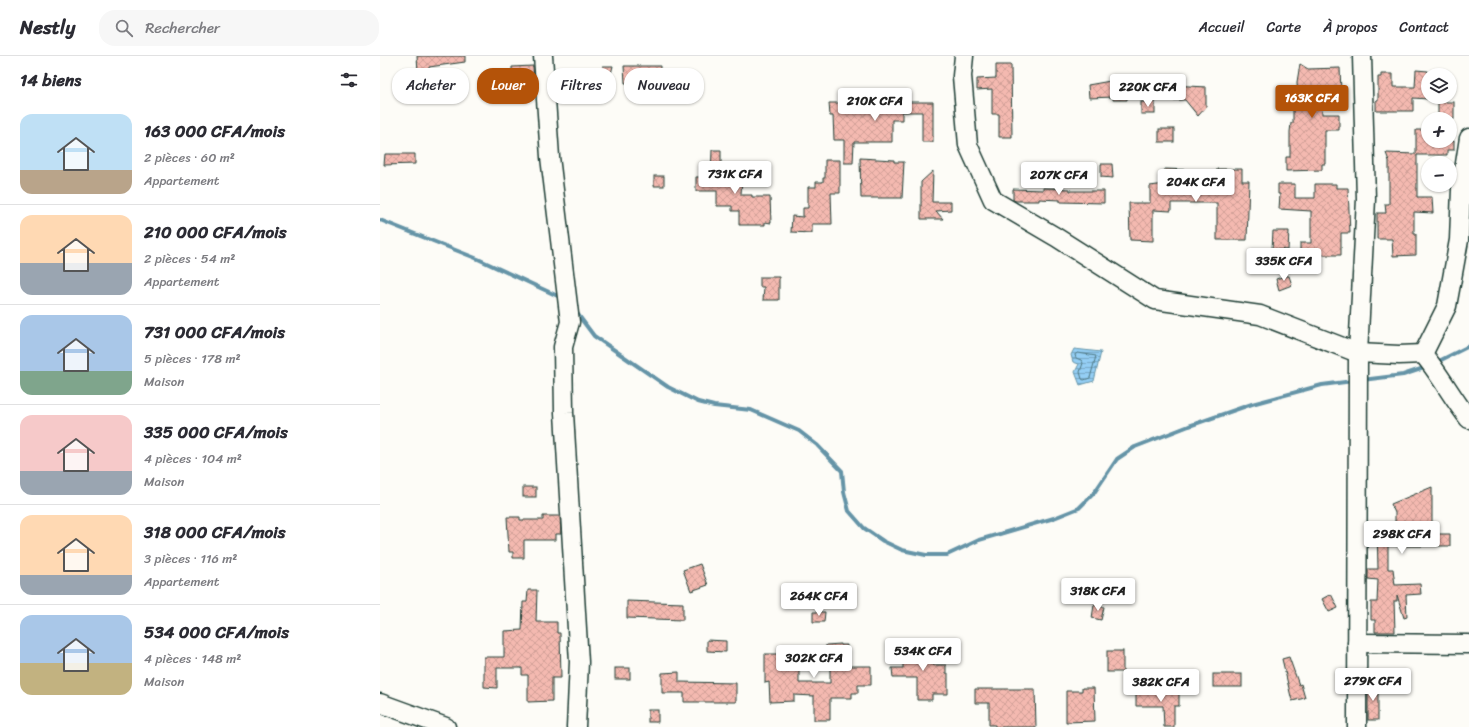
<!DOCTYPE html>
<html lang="fr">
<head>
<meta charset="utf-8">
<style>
	body { margin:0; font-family:Sriracha,sans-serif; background:#f7f7f7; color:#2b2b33; height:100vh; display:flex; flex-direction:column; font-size:15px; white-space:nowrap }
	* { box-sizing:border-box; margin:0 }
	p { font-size:13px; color:#7c7c81 }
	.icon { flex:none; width:22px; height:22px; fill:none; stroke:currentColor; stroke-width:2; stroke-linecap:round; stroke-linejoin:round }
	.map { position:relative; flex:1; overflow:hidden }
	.panel { display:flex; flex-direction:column; background:#fff; width:380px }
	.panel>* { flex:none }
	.guide { position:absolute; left:12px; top:12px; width:380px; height:36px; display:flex; gap:8px }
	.fabs { position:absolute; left:1041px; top:12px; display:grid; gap:8px }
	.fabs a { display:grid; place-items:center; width:36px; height:36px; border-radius:50%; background:#fff; box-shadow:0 1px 3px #0004; font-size:20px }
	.price { position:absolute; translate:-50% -34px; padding:0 9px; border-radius:4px; background:#fff; color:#222; font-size:13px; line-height:26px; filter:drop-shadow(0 1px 2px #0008) }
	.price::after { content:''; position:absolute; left:50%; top:24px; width:12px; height:9px; margin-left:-6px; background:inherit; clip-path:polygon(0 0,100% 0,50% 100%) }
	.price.on { background:#b45309; color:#fff }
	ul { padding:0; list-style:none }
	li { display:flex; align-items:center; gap:12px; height:100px; padding:0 20px }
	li+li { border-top:1px solid #e1e1e2 }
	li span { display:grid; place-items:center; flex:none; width:112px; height:80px; border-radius:12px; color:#555 }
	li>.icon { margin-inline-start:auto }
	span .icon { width:48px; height:48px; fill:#fffc; stroke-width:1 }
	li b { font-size:17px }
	h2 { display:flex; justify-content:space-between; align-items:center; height:48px; padding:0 20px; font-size:17px }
	.chip { padding:0 14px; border-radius:16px; background:#fff; box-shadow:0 1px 3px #0004; font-size:14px; line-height:36px }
	.chip.on { background:#b45309; color:#fff }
	header { display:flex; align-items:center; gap:24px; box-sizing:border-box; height:56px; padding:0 20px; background:#fff; border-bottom:1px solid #e1e1e2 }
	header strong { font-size:19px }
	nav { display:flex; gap:22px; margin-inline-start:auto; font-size:14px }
	.search { width:280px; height:36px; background:#f7f7f7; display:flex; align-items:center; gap:10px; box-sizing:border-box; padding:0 14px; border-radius:16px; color:#7c7c81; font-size:15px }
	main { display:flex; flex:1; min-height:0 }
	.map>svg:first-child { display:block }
	.water { fill:url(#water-rules); stroke:#6594a7 }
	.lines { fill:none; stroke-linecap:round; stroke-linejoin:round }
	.shore { stroke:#4e7781; stroke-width:1 }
	.stream { stroke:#6594a7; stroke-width:4 }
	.building { fill:url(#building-cross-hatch); stroke:#1f3d34 }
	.minor-casing { stroke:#1f3d34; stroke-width:21 }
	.minor { stroke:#fdfcf7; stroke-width:18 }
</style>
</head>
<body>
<header>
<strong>Nestly</strong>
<div class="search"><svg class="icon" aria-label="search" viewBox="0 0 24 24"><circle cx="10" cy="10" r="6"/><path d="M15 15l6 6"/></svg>Rechercher</div>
<nav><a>Accueil</a><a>Carte</a><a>À propos</a><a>Contact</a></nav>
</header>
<main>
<section class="panel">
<h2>14 biens<svg class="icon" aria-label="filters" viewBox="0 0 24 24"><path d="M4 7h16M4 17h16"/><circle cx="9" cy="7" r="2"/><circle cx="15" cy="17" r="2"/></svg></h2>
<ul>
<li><span style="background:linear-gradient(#bfe0f5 70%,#b9a48a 0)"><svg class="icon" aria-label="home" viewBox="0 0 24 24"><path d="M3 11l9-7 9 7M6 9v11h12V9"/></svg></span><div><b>163 000 CFA/mois</b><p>2 pièces · 60 m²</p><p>Appartement</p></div></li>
<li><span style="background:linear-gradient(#ffd9b3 60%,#9aa5b1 0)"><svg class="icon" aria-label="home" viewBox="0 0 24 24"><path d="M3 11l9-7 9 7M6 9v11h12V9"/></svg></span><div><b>210 000 CFA/mois</b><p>2 pièces · 54 m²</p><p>Appartement</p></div></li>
<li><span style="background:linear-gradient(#a9c7e8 70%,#7fa58c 0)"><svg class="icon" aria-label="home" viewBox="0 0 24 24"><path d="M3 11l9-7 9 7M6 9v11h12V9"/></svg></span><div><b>731 000 CFA/mois</b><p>5 pièces · 178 m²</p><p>Maison</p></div></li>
<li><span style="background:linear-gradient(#f6c9c9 70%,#9aa5b1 0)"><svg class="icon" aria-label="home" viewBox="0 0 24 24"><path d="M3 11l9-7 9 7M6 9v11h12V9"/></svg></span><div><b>335 000 CFA/mois</b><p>4 pièces · 104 m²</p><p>Maison</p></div></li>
<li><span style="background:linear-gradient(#ffd9b3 75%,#9aa5b1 0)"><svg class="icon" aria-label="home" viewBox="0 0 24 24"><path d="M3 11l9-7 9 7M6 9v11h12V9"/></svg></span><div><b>318 000 CFA/mois</b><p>3 pièces · 116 m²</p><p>Appartement</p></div></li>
<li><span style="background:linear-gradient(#a9c7e8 60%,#c2b280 0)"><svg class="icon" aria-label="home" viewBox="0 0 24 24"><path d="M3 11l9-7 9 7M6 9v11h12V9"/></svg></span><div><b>534 000 CFA/mois</b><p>4 pièces · 148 m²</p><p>Maison</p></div></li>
</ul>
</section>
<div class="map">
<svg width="1089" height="671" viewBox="0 0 1089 671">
	<defs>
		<pattern id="water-rules" width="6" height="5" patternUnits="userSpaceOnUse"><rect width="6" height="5" fill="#94cef4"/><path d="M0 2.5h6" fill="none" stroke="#78a8c6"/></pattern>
		<pattern id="building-cross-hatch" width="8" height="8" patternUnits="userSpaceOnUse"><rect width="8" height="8" fill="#f4b9b0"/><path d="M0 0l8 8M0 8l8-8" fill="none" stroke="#d1a098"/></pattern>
	</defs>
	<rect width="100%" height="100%" fill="#fdfcf7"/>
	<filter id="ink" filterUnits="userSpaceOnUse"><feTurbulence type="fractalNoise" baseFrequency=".025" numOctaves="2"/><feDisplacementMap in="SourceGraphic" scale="8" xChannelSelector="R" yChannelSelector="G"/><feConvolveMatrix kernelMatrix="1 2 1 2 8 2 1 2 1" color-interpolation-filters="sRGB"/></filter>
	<g filter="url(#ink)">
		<polygon class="water" points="694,293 721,296 714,325 700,329 695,316 699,308 693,306 691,299"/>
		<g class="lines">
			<polygon class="shore" points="698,297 716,300 710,322 704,324 702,323 700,316 703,307 701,304 696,302 695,299"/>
			<g class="stream">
				<polyline points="0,164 98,203 182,242"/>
				<polyline points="196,256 214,280 288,331 318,346 334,350 371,354 419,375 437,389 462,415 464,436 469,455 484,472 503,485 522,494 546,499 567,499 599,484 674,462 699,452 714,437 737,403 755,391 809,370 872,348 942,329 973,325"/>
				<polyline points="1055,307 1089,290"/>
				<polyline points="982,324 1023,319 1047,311"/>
			</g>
		</g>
		<g class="building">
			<polygon points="37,0 85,0 85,6 49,11 50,32 39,32"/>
			<polygon points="920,8 928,13 960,12 961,36 941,36 942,58 959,58 959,74 945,74 945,108 942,108 942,114 906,115 906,101 910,101 910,76 911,67 913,67 913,46 918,46 917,26"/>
			<polygon points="616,9 631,9 632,81 619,81 619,58 612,58 612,33 597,34 597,23 616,22"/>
			<polygon points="153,10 154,27 146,28 146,32 132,32 132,11"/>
			<polygon points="223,10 233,10 225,41 218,40"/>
			<polygon points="244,10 280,10 279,28 245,27"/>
			<polygon points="1036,14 1048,15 1048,43 1033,42 1033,55 996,55 996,44 998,44 998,21 1001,21 1001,18 1013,18 1013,31 1035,31"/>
			<polygon points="747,22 747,44 733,44 733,41 709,42 708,29"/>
			<polygon points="792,29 826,31 826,51 818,60 805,44 791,44"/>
			<polygon points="497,46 553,46 553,86 542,86 542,56 522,56 522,64 512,64 512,86 474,86 473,107 464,107 464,84 454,84 453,60 450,60 449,47 497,47"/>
			<rect x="761" y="46" width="14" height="12"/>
			<rect x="1058" y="46" width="16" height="17"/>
			<rect x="779" y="73" width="15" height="13"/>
			<polygon points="1036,74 1048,74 1048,85 1074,85 1074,94 1067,94 1067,99 1037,99 1037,141 1052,141 1053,157 1034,156 1034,178 1036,178 1036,199 1013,200 1012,183 997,183 997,157 1006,157 1005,148 1009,148 1009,105 1006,97 1036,98"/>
			<polygon points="332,94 341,94 341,121 362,121 361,139 372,139 372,141 390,141 391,167 385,166 385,169 359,169 359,155 352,155 352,150 337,150 337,135 316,135 316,121 331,121"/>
			<polygon points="5,98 35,98 35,108 4,109"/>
			<polygon points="480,102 514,104 514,106 524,106 522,142 481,142"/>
			<polygon points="445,104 460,104 460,137 451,137 452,168 432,168 432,177 411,176 412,160 423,161 423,152 428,152 428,131 436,131 436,126 443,126 443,122 445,122"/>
			<polygon points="721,108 732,108 733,122 721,121"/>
			<polygon points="785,113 810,114 810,122 814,122 814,131 837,131 837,113 862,113 862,125 869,125 867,184 837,184 837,147 791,147 791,155 773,154 773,185 750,184 749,147 770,147 770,130 785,128"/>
			<polygon points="553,115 552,146 571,146 571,154 556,155 563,163 541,163 541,126"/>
			<rect x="274" y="120" width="10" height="10"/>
			<polygon points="898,128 915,128 915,142 935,142 935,128 956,128 956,132 968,132 970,177 961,177 961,199 920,199 920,187 931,187 931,155 899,153 900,138 898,138"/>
			<polygon points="663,132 690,133 690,135 724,135 724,147 680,146 680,144 659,143 659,145 636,145 633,144 633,133 663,134"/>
			<polygon points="893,175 909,175 908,194 892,193"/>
			<polygon points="905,220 909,220 912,229 899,234 896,223"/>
			<polygon points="380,221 399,221 399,244 383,244 384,231 380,231"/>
			<rect x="143" y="431" width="13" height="10"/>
			<polygon points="1052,431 1052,478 1070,478 1070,490 1008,490 1008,513 1013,513 1015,529 1040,528 1041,538 1026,539 1027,561 1024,562 1017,539 1017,545 1014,545 1015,576 995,576 995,564 991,564 991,546 997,546 998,524 988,523 988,513 998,513 997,470 1015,471 1015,457 1011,448"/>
			<polygon points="163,460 180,460 181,478 175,478 175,484 144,484 144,502 133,502 133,496 129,496 127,461 140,461 140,464 163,464"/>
			<polygon points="320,508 328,529 311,535 303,514"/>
			<polygon points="148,534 157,534 156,566 177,566 177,577 180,577 181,622 172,622 172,645 148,646 148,619 142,619 142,612 117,612 117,632 104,631 104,601 124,601 124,575 142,574 143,546 147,546"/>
			<polygon points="951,538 958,552 949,556 942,543"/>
			<polygon points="247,545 303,547 303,564 247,562"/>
			<polygon points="714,549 724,551 721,564 712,562"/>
			<polygon points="433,556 445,556 444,566 433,566"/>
			<polygon points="327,584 346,585 346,596 327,595"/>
			<polygon points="461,588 461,589 467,589 467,610 491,610 491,629 478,629 478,637 472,637 472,642 450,642 450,664 434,664 434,640 414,639 414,645 390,646 389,626 385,627 385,598 399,598 399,590 414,590 414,611 419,610 419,627 450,627 450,599 446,599 446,589"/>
			<polygon points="553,590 553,609 566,609 566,617 568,617 568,638 552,638 552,644 537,644 537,622 513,622 512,612 523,612 523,591"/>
			<rect x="727" y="595" width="16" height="21"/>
			<polygon points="909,601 919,629 921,628 925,642 912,645 902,603"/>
			<rect x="235" y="612" width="15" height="11"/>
			<polygon points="299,616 299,626 356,627 356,646 304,646 304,637 282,637 282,617"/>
			<rect x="833" y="618" width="29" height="13"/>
			<rect x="988" y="628" width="10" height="36"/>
			<polygon points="702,632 714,632 715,665 686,666 686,635 702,635"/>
			<polygon points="595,633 655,633 656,671 615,671 615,669 609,669 609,647 595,647"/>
			<polygon points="799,635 799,650 794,650 794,671 784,671 783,650 756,650 756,636"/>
			<rect x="268" y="654" width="10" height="12"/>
		</g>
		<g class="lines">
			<g class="minor-casing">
				<g id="minor">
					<polyline points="163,0 170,101 190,266 183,291 184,357 199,606 196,671"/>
					<path d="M584,0L582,20L588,89L613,144L676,181L775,244L880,259L978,297L1019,299L1043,298C1060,318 1072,342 1089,363"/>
					<polyline points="1043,298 1067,250 1079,184 1081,133 1089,82"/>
					<polyline points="977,587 1089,588"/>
					<polyline points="0,647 66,671"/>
					<polyline points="977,671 978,297 986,143 982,0"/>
				</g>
			</g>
			<use href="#minor" class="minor"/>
		</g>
	</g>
</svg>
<div class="fabs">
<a><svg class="icon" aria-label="layers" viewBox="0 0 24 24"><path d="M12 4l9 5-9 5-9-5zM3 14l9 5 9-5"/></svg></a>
<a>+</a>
<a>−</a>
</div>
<b class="price" style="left:768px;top:52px">220K CFA</b>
<b class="price on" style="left:932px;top:63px">163K CFA</b>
<b class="price" style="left:495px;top:66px">210K CFA</b>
<b class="price" style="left:355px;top:139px">731K CFA</b>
<b class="price" style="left:679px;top:140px">207K CFA</b>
<b class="price" style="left:816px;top:147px">204K CFA</b>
<b class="price" style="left:904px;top:226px">335K CFA</b>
<b class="price" style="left:1022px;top:499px">298K CFA</b>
<b class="price" style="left:718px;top:556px">318K CFA</b>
<b class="price" style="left:439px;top:561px">264K CFA</b>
<b class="price" style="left:543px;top:616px">534K CFA</b>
<b class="price" style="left:434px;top:623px">302K CFA</b>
<b class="price" style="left:993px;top:646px">279K CFA</b>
<b class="price" style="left:781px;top:647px">382K CFA</b>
<div class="guide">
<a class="chip">Acheter</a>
<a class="chip on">Louer</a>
<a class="chip">Filtres</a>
<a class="chip">Nouveau</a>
</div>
</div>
</main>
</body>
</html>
